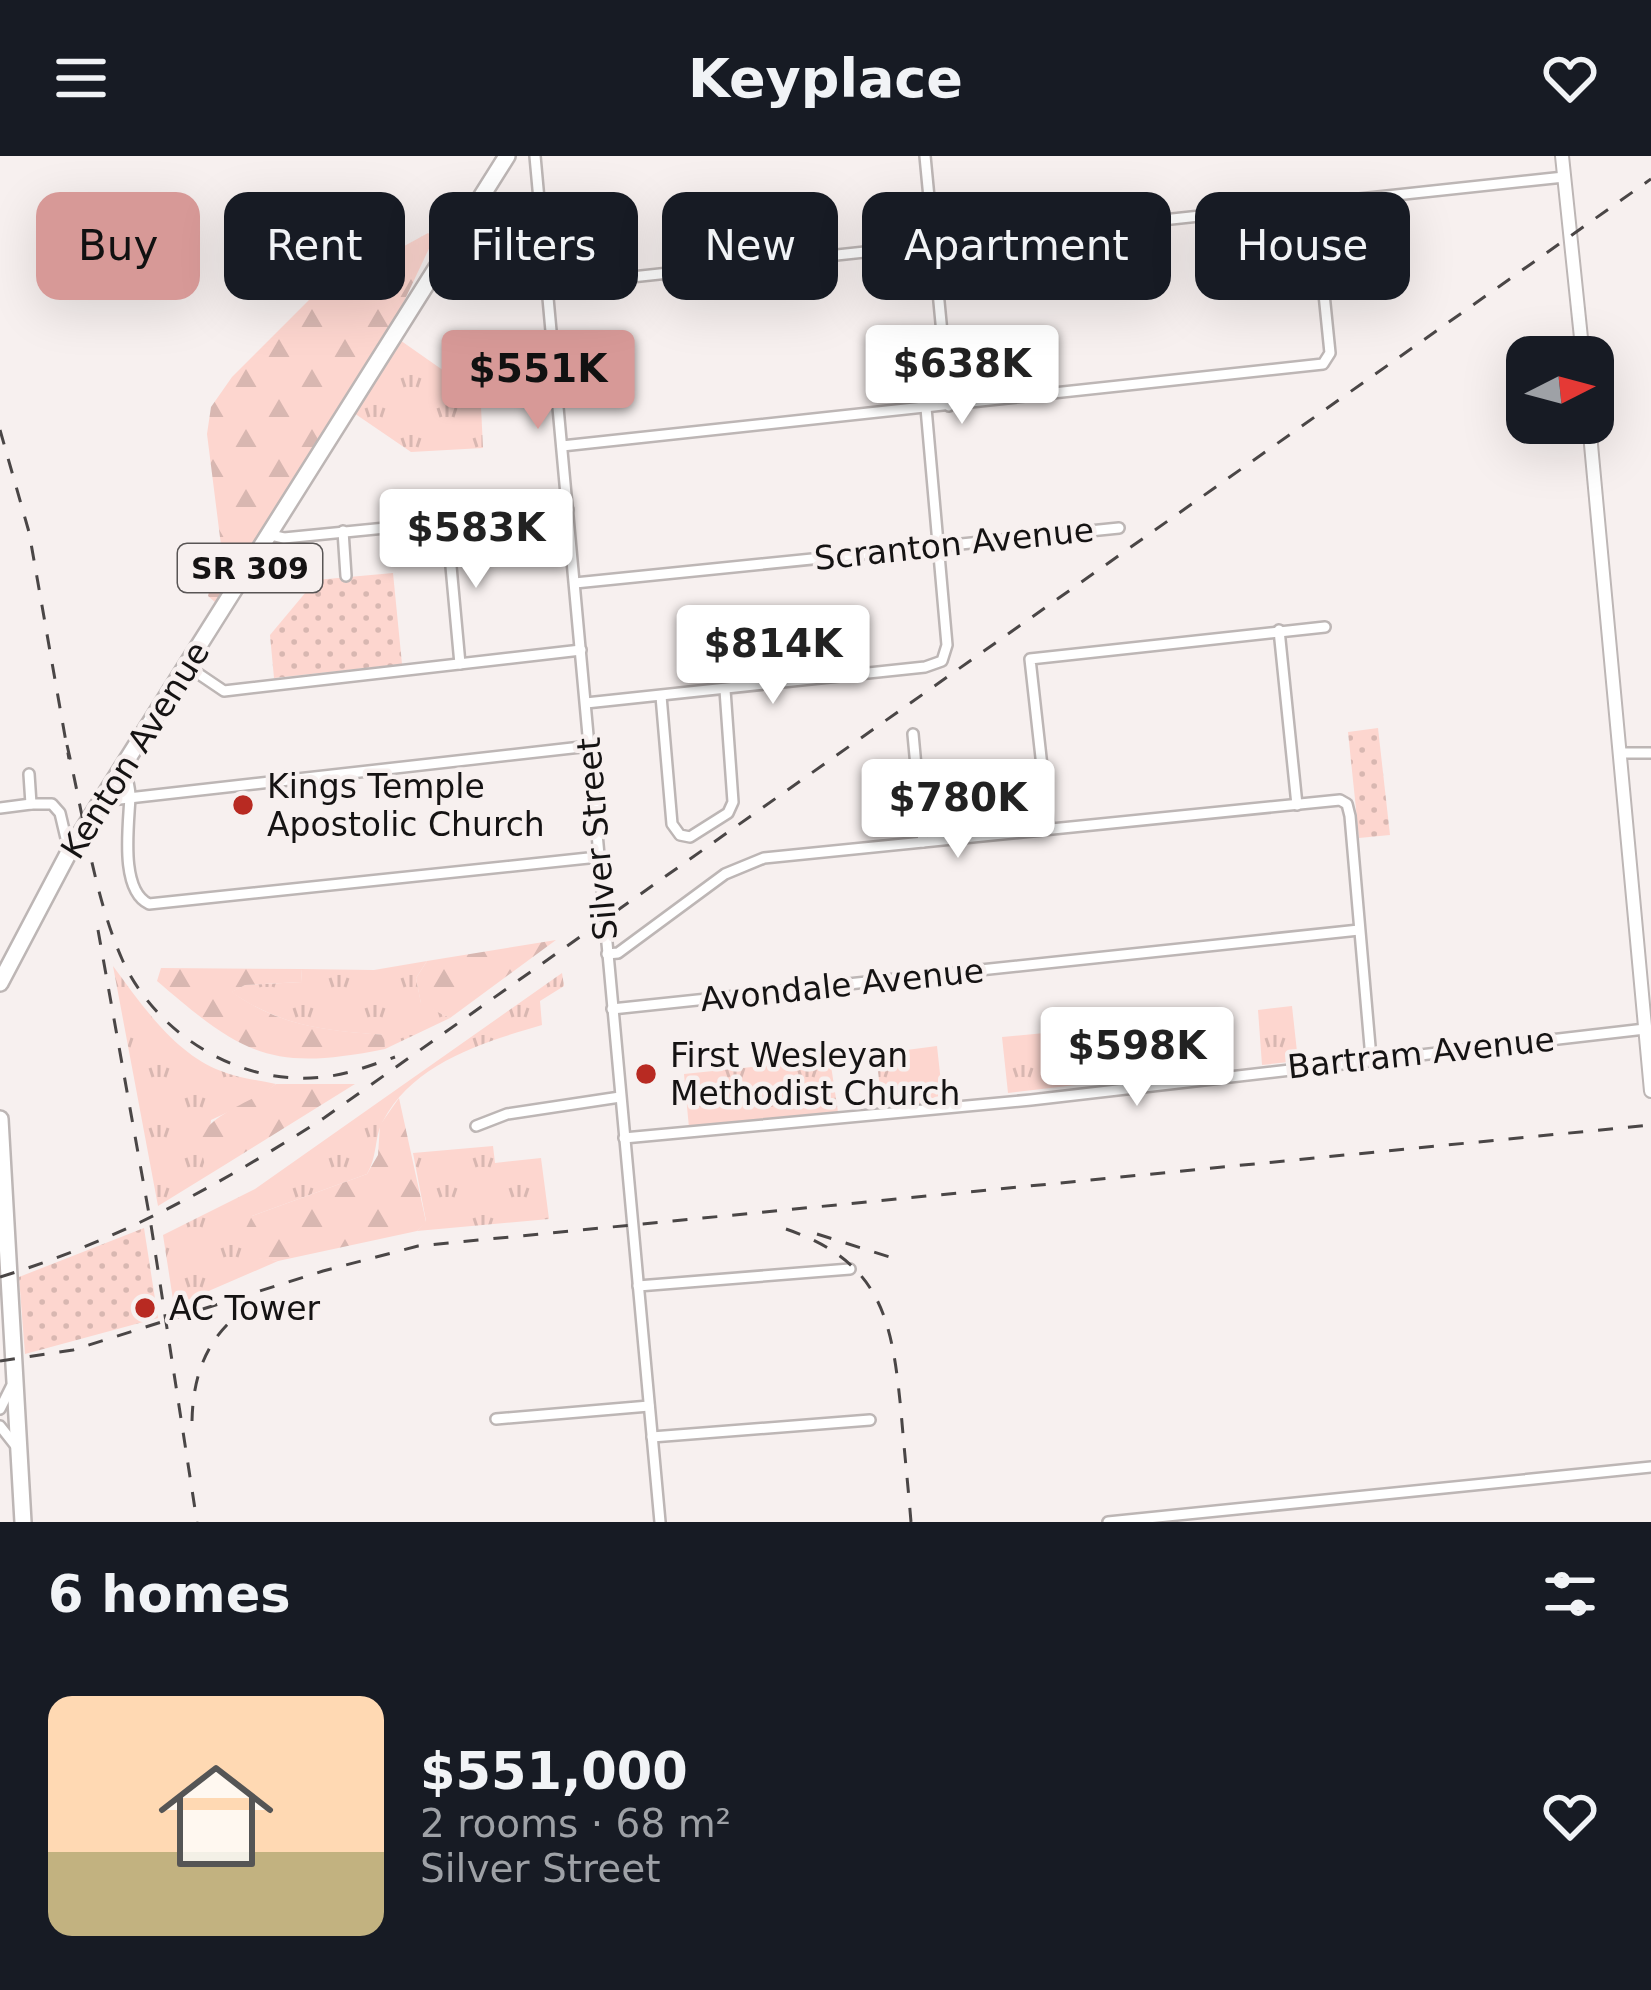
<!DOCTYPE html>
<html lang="en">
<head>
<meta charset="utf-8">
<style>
	body { margin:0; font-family:"DejaVu Sans",sans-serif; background:#242831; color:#f1f3f6; height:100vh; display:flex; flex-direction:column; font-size:45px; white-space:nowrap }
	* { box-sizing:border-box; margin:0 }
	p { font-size:39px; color:#9ea1a6 }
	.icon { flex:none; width:66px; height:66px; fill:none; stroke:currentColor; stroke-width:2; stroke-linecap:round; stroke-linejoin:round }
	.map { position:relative; height:1366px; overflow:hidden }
	.side { display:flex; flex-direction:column; background:#171b24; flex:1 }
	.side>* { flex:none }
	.top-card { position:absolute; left:36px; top:36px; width:1581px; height:108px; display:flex; gap:24px }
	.needle { width:78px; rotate:84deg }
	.controls { position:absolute; left:1506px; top:180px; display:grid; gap:24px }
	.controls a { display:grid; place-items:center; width:108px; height:108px; border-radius:24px; background:#171b24; box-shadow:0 12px 48px #0002; font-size:60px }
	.price { position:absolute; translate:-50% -102px; padding:0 27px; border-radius:12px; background:#fff; color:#222; font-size:39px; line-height:78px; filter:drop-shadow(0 3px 6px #0008) }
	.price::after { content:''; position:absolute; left:50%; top:72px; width:36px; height:27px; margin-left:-18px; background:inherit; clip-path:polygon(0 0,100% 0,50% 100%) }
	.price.current { background:#d79997; color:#111 }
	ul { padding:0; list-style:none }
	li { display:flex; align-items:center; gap:36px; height:300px; padding:0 48px }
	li+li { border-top:3px solid #363941 }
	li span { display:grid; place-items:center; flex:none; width:336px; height:240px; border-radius:24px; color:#555 }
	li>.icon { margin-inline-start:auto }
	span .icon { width:144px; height:144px; fill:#fffc; stroke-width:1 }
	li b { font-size:51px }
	h2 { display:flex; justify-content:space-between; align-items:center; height:144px; padding:0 48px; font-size:51px }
	.pill { padding:0 42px; border-radius:24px; background:#171b24; box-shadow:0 12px 48px #0002; font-size:42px; line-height:108px }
	.pill.current { background:#d79997; color:#111 }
	header { display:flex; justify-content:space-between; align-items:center; height:156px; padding:0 48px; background:#171b24; font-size:54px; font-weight:600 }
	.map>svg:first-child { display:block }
	.grass { fill:url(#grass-tufts) }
	.forest { fill:url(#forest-firs) }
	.park { fill:url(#park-dots) }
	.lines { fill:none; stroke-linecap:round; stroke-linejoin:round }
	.minor-casing { stroke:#bdb6b5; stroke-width:14 }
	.tertiary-casing { stroke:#bdb6b5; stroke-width:16 }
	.primary-casing { stroke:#bdb6b5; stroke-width:20 }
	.minor { stroke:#fff; stroke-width:9 }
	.tertiary { stroke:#fff; stroke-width:12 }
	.primary { stroke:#fff; stroke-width:15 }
	.rail { stroke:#4a4646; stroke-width:3; stroke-dasharray:15 15; stroke-linecap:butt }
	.poi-dot { fill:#b82a22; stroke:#f7f0ef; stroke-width:4.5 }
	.labels { text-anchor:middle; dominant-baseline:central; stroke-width:9; stroke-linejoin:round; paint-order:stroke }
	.shield { fill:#f7f0ef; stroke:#595555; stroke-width:3 }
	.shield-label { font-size:30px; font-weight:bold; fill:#151313 }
	.street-label { font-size:33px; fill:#151313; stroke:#f7f0ef }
	.poi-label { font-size:33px; fill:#151313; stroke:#f7f0ef; text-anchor:start }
</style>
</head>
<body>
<header><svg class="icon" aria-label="menu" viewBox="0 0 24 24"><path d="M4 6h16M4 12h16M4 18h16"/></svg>Keyplace<svg class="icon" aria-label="heart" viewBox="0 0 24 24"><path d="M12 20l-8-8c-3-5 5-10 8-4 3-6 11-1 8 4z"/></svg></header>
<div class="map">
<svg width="1651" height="1366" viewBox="0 0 1651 1366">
	<defs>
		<pattern id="grass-tufts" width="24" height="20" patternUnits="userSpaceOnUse" patternTransform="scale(3)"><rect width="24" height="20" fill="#fdd6cf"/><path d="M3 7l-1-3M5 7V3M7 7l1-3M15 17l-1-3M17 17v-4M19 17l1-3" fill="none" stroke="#d8b7b1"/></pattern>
		<pattern id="forest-firs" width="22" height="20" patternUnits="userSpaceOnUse" patternTransform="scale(3)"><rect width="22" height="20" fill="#fdd6cf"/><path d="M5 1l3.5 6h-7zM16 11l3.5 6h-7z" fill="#d8b7b1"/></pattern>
		<pattern id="park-dots" width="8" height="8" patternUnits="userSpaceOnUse" patternTransform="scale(3)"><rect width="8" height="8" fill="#fdd6cf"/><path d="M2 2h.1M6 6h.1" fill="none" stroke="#d8b7b1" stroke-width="1.8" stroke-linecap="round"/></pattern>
	</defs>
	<rect width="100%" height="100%" fill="#f7f0ef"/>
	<g class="grass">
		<polygon points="397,182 457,224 478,188 483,292 411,296 351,255"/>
		<path d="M427,805L416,822L421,847L450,862L385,893L383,879C323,874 283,871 231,836L245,829L302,826L301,813L374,814Z"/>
		<path d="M113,810C141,848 175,898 221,915C238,922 258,924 276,928L256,943L211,964L206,1010H223L158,1050Z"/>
		<path d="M562,817L564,830L540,845L542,869C484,886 413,907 383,965C374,981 378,999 367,1018L252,1060L247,1100L278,1105L174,1150L163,1079L255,1033Z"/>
		<polygon points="1292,850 1298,905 1262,909 1258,854"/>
		<polygon points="1200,862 1205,914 1008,937 1002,881"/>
		<polygon points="937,890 943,945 882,950 876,898"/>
		<polygon points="830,903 838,956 689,972 684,918"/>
		<polygon points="493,990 495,1007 541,1002 549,1063 417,1075 426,1065 413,997"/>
	</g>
	<g class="forest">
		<polygon points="428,77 434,82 389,177 216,447 208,440 221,389 207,278 211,251 232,221 313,140"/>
		<polygon points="556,784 450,862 421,848 416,822 427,805"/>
		<path d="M161,812L301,813L302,826L245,829L232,836C281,871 326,874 384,879L385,893C271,916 243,899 157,825Z"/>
		<path d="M276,928H355L223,1010H205L199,982C217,954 249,948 276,928Z"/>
		<polygon points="399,942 426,1066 417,1075 278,1105 247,1101 240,1084 252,1060 367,1018 378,999 380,969"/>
	</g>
	<g class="park">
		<polygon points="393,417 402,508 274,522 270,479 316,424"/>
		<polygon points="1378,572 1390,679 1359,682 1348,576"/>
		<polygon points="144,1072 158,1162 25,1198 19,1121"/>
	</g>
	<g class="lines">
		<g class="minor-casing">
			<g id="minor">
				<polyline points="535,0 660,1366"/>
				<polyline points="925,0 949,250"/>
				<polyline points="548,130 1564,21"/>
				<polyline points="562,290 1323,208 1330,197 1315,49"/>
				<polyline points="447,367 460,508"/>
				<polyline points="343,375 346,420"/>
				<polyline points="271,379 284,382 568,354"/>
				<polyline points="575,427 1119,372"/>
				<polyline points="1279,474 1297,649"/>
				<polyline points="187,510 224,535 581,494"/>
				<polyline points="661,540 672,668 680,679 690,681 728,657 733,646 725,534"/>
				<polyline points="586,547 925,511 942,505 947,489 926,252"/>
				<polyline points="913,578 923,686"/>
				<polyline points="1619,597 1651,597"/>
				<path d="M125,611C126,620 130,631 130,640C129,668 119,734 149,748L598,701"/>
				<polyline points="29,618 31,648 52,648 60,657 69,695"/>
				<polyline points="102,645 590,590"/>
				<polyline points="0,652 31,648"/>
				<polyline points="1049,673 1030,503 1325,471"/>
				<polyline points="607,798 618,797 725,718 764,702 1340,644 1347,648 1350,660 1371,902"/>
				<polyline points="612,853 1359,774"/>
				<polyline points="476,970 507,958 620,941"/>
				<polyline points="624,982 1031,944 1645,873"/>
				<polyline points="638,1130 850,1113"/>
				<polyline points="0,1253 11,1231"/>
				<polyline points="496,1263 649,1250"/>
				<polyline points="0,1270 15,1289"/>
				<polyline points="652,1281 870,1264"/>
				<polyline points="1108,1366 1651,1311"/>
			</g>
		</g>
		<g class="tertiary-casing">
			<g id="tertiary">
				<polyline points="1562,0 1583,201"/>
				<polyline points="1589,267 1651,935"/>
			</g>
		</g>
		<g class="primary-casing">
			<g id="primary">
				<polyline points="0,827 69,696 507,0"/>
				<polyline points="0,963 23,1366"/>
			</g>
		</g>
		<use href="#minor" class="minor"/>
		<use href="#tertiary" class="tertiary"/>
		<use href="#primary" class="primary"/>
		<g class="rail">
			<polyline points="0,274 29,376 69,603"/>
			<path d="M67,589C83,657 94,740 122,803C156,879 241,931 324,921C349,918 372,909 395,901"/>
			<polyline points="98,774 151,1069 197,1366"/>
			<path d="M786,1073C882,1106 892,1164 901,1255C904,1292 908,1329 911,1366"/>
			<polyline points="817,1078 896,1103"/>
			<path d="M0,1121C118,1085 221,1028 324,962L1651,23"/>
			<polyline points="0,1205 73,1194 323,1115 418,1090 1651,969"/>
			<path d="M192,1265C193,1213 211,1172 257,1146"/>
		</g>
	</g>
	<g class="poi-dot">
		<circle cx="243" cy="649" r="12"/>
		<circle cx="646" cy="918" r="12"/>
		<circle cx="145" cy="1152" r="12"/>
	</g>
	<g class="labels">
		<rect class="shield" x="178" y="388" width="144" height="48" rx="9"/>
		<g class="shield-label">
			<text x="250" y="412">SR 309</text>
		</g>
		<g class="street-label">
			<text transform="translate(954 388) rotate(-6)">Scranton Avenue</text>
			<text transform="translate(135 594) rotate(-58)">Kenton Avenue</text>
			<text transform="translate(597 683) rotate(-95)">Silver Street</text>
			<text transform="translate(842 829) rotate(-6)">Avondale Avenue</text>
			<text transform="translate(1421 897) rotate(-6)">Bartram Avenue</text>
		</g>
		<g class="poi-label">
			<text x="267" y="630">Kings Temple<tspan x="267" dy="38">Apostolic Church</tspan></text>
			<text x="670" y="899">First Wesleyan<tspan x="670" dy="38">Methodist Church</tspan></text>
			<text x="169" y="1152">AC Tower</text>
		</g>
	</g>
</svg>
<div class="controls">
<a><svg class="needle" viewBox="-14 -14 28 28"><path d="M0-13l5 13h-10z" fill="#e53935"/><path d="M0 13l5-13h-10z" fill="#9ea1a6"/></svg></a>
</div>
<b class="price" style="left:962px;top:271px">$638K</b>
<b class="price current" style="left:538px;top:276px">$551K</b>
<b class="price" style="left:476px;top:435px">$583K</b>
<b class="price" style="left:773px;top:551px">$814K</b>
<b class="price" style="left:958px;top:705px">$780K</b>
<b class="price" style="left:1137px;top:953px">$598K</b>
<div class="top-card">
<a class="pill current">Buy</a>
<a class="pill">Rent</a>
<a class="pill">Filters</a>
<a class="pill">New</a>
<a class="pill">Apartment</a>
<a class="pill">House</a>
</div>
</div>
<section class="side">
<h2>6 homes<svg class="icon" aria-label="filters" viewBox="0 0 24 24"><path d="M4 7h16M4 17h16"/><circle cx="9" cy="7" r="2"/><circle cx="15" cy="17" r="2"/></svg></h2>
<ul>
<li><span style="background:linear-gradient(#ffd9b3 65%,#c2b280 0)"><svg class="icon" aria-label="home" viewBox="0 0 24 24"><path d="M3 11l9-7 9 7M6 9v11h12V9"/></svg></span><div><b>$551,000</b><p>2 rooms · 68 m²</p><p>Silver Street</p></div><svg class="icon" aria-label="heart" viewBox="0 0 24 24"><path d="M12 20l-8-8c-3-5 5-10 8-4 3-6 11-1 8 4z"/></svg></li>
</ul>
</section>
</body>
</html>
